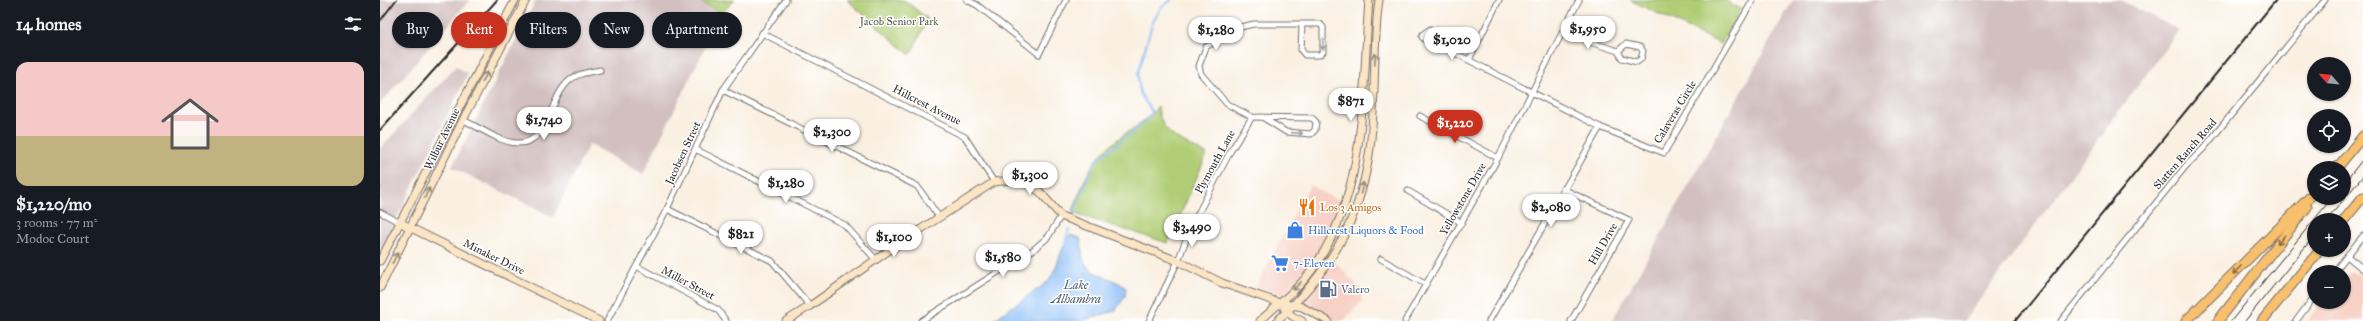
<!DOCTYPE html>
<html lang="en">
<head>
<meta charset="utf-8">
<style>
	body { margin:0; font-family:"IM FELL Great Primer",serif; background:#20242c; color:#f1f3f6; height:100vh; display:flex; flex-direction:column; font-size:15px; white-space:nowrap }
	* { box-sizing:border-box; margin:0 }
	p { font-size:13px; color:#9ea1a6 }
	.icon { flex:none; width:22px; height:22px; fill:none; stroke:currentColor; stroke-width:2; stroke-linecap:round; stroke-linejoin:round }
	.map { position:relative; flex:1; overflow:hidden }
	.sheet { display:flex; flex-direction:column; background:#171b24; width:380px }
	.sheet>* { flex:none }
	.hud { position:absolute; left:12px; top:12px; width:380px; height:36px; display:flex; gap:8px }
	.needle { width:26px; rotate:297deg }
	.tools { position:absolute; left:1927px; top:57px; display:grid; gap:8px }
	.tools a { display:grid; place-items:center; width:44px; height:44px; border-radius:50%; background:#171b24; box-shadow:0 1px 3px #0004; font-size:20px }
	.price { position:absolute; translate:-50% -34px; padding:0 9px; border-radius:14px; background:#fff; color:#222; font-size:13px; line-height:26px; filter:drop-shadow(0 1px 2px #0008) }
	.price::after { content:''; position:absolute; left:50%; top:24px; width:12px; height:9px; margin-left:-6px; background:inherit; clip-path:polygon(0 0,100% 0,50% 100%) }
	.price.selected { background:#c8321e; color:#fff }
	ul { padding:0; list-style:none }
	li { display:grid; align-content:center; gap:8px; height:212px; padding:0 16px }
	li+li { border-top:1px solid #363941 }
	li span { display:grid; place-items:center; height:124px; border-radius:12px; color:#555 }
	li>.icon { margin-inline-start:auto }
	span .icon { width:72px; height:72px; fill:#fffc; stroke-width:1 }
	li b { font-size:17px }
	h2 { display:flex; justify-content:space-between; align-items:center; height:48px; padding:0 16px; font-size:17px }
	.pill { padding:0 14px; border-radius:18px; background:#171b24; box-shadow:0 1px 3px #0004; font-size:14px; line-height:36px }
	.pill.selected { background:#c8321e; color:#fff }
	main { display:flex; flex:1; min-height:0 }
	.map>svg:first-child { display:block }
	.built { fill:#f7d1c6 }
	.industrial { fill:#d2bfbf }
	.green { fill:#b0cd74; stroke:#6e7c50 }
	.water { fill:#88bbf5; stroke:#5a7390 }
	.lines { fill:none; stroke-linecap:round; stroke-linejoin:round }
	.stream { stroke:#88bbf5; stroke-width:2 }
	.street-casing { stroke:#73706b; stroke-width:7 }
	.secondary-casing { stroke:#73706b; stroke-width:9 }
	.highway-casing { stroke:#73706b; stroke-width:11 }
	.street { stroke:#fff; stroke-width:5 }
	.secondary { stroke:#fce5c4; stroke-width:7 }
	.highway { stroke:#f8bf6c; stroke-width:9 }
	.tram { stroke:#2b2b2b; stroke-width:1 }
	.rail { stroke:#2b2b2b; stroke-width:2 }
	.oneway { stroke:#a0a0a0 }
	.oneway2 { stroke:#948878 }
	.oneway3 { stroke:#876e48 }
	.labels { text-anchor:middle; dominant-baseline:central; stroke-width:3; stroke-linejoin:round; paint-order:stroke }
	.park-label { font-size:11px; fill:#535c41; stroke:#fff }
	.street-label { font-size:11px; fill:#2b2b2b; stroke:#fff }
	.food-label { font-size:11px; fill:#c56008; stroke:#fff; text-anchor:start }
	.shop-label { font-size:11px; fill:#366cbe; stroke:#fff; text-anchor:start }
	.service-label { font-size:11px; fill:#4e5e75; stroke:#fff; text-anchor:start }
	.water-label { font-size:12px; font-style:italic; fill:#4c5d72; stroke:#fff }
</style>
</head>
<body>
<main>
<section class="sheet">
<h2>14 homes<svg class="icon" aria-label="filters" viewBox="0 0 24 24"><path d="M4 7h16M4 17h16"/><circle cx="9" cy="7" r="2"/><circle cx="15" cy="17" r="2"/></svg></h2>
<ul>
<li><span style="background:linear-gradient(#f6c9c9 60%,#c2b280 0)"><svg class="icon" aria-label="home" viewBox="0 0 24 24"><path d="M3 11l9-7 9 7M6 9v11h12V9"/></svg></span><div><b>$1,220/mo</b><p>3 rooms · 77 m²</p><p>Modoc Court</p></div></li>
</ul>
</section>
<div class="map">
<svg width="1983" height="321" viewBox="0 0 1983 321">
	<rect width="100%" height="100%" fill="#fff"/>
	<filter id="ink" filterUnits="userSpaceOnUse"><feTurbulence type="fractalNoise" baseFrequency=".025" numOctaves="2"/><feDisplacementMap in="SourceGraphic" scale="8" xChannelSelector="R" yChannelSelector="G"/><feConvolveMatrix kernelMatrix="1 2 1 2 8 2 1 2 1" color-interpolation-filters="sRGB"/></filter>
	<filter id="wash" filterUnits="userSpaceOnUse"><feTurbulence type="fractalNoise" baseFrequency=".012" numOctaves="4" result="noise"/><feDisplacementMap in="SourceGraphic" scale="16" xChannelSelector="R" yChannelSelector="G"/><feGaussianBlur stdDeviation="0.9" result="paint"/><feColorMatrix in="noise" values="0 0 0 0 0 0 0 0 0 0 0 0 0 0 0 0 0 1.4 0 .05"/><feComposite in="paint" operator="in"/></filter>
	<g filter="url(#wash)">
		<rect width="100%" height="100%" fill="#faf0e2"/>
		<g class="built">
			<polygon points="930,185 963,203 949,239 942,249 981,289 982,301 963,321 957,321 913,299 876,287"/>
			<polygon points="1972,272 1983,278 1983,321 1927,321 1943,302 1964,302 1964,277"/>
		</g>
		<g class="industrial">
			<polygon points="0,0 90,0 0,104"/>
			<polygon points="156,0 314,0 342,13 263,174 209,144 173,217 72,167"/>
			<polygon points="1413,0 1740,0 1799,30 1584,321 1232,321"/>
			<polygon points="76,66 88,74 0,252 0,149"/>
		</g>
		<g class="green">
			<polygon points="317,0 355,0 342,13"/>
			<polygon points="467,0 524,0 548,19 530,55"/>
			<polygon points="1250,0 1344,0 1361,9 1341,44"/>
			<path d="M778,107C781,136 803,142 827,154L788,243L692,213C702,187 709,162 732,144C747,131 764,123 778,107Z"/>
		</g>
		<path class="water" d="M690,235L700,238C703,246 701,255 705,263C713,277 735,277 746,288L745,297L735,311L701,321H612L669,281C678,267 680,249 690,235Z"/>
		<g class="lines">
			<g class="stream">
				<path d="M694,213C698,205 711,166 715,162C728,149 766,126 772,112L760,93L758,74L772,24L780,9L791,0"/>
				<polyline points="685,243 689,229"/>
			</g>
		</g>
	</g>
	<g filter="url(#ink)">
		<g class="lines">
			<g class="street-casing">
				<g id="street">
					<polyline points="587,0 597,5 659,54 686,0"/>
					<polyline points="1185,28 1210,42 1238,51"/>
					<polyline points="382,33 585,137 614,182"/>
					<polygon points="1246,44 1260,47 1263,51 1261,59 1257,62 1242,58 1238,51"/>
					<polyline points="1063,47 1063,39 1055,30 1050,29 1043,34 1042,37 1052,47 1063,47 1220,127 1284,153 1373,0"/>
					<polyline points="1089,60 1119,0"/>
					<polyline points="343,90 537,186 559,217"/>
					<polyline points="1040,116 1118,158"/>
					<polyline points="882,117 906,132 931,134 935,130 936,122 932,118 872,117 847,104 821,74 819,66 826,47 856,28 874,24 940,24 943,27 943,52 939,55 925,55 921,50 922,24"/>
					<path d="M83,120C99,127 119,142 137,143C169,145 169,98 189,81C197,73 210,72 220,70"/>
					<polyline points="315,149 465,225 496,260"/>
					<polyline points="1183,189 1249,220 1191,321"/>
					<polyline points="1028,191 1082,223"/>
					<polyline points="287,209 392,261 430,306"/>
					<polyline points="0,212 19,222"/>
					<polyline points="1967,256 1983,269"/>
					<polyline points="1001,259 1045,284"/>
					<polyline points="258,267 338,310 346,321"/>
					<polyline points="1954,272 1983,236"/>
					<polyline points="227,321 287,209 343,90 406,0"/>
					<polyline points="541,321 653,250 668,237 681,216"/>
					<polyline points="769,321 798,261 810,229 850,152 872,117"/>
					<polyline points="1025,321 1118,158 1199,0"/>
					<polyline points="1109,321 1220,127"/>
					<polyline points="1681,321 1805,167 1824,148 1945,0"/>
					<polyline points="1916,321 1934,297"/>
				</g>
			</g>
			<g class="secondary-casing">
				<g id="secondary">
					<polyline points="19,222 219,321"/>
					<polyline points="0,261 135,0"/>
					<polyline points="0,288 83,120 146,0"/>
					<polyline points="904,308 912,316 922,321"/>
					<polyline points="406,321 430,306 518,244 614,182 631,180 648,184 660,192 681,216 798,261 842,283 900,303 922,307 948,321"/>
					<path d="M880,321C898,304 920,288 934,267C988,190 982,90 989,0"/>
					<path d="M897,321C947,274 979,224 989,155C997,104 992,51 999,0"/>
				</g>
			</g>
			<g class="highway-casing">
				<g id="highway">
					<polyline points="1957,168 1983,136"/>
					<polyline points="1964,220 1983,197"/>
					<polyline points="1806,321 1934,193"/>
					<polyline points="1838,321 1927,207"/>
					<polyline points="1882,321 1940,250"/>
				</g>
			</g>
			<use href="#street" class="street"/>
			<use href="#secondary" class="secondary"/>
			<use href="#highway" class="highway"/>
			<g class="tram">
				<polyline points="1964,183 1983,159"/>
				<polyline points="1947,220 1983,176"/>
				<polyline points="1851,321 1952,198"/>
				<polyline points="1865,321 1934,236"/>
			</g>
			<g class="rail">
				<polyline points="0,21 16,0"/>
				<polyline points="0,130 117,0"/>
				<polyline points="1635,321 1896,0"/>
			</g>
		</g>
		<defs><path id="oneway-shaft" d="M-6 0H5M1.5-3L5.5 0L1.5 3" fill="none" stroke-width="1.6" stroke-linecap="round" stroke-linejoin="round"/></defs>
		<g class="oneway">
			<use href="#oneway-shaft" transform="translate(943 44) rotate(91)"/>
			<use href="#oneway-shaft" transform="translate(917 133) rotate(4)"/>
		</g>
		<g class="oneway2">
			<use href="#oneway-shaft" transform="translate(995 59) rotate(-87)"/>
			<use href="#oneway-shaft" transform="translate(105 77) rotate(-62)"/>
			<use href="#oneway-shaft" transform="translate(982 188) rotate(-75)"/>
			<use href="#oneway-shaft" transform="translate(47 193) rotate(-64)"/>
			<use href="#oneway-shaft" transform="translate(15 258) rotate(-63)"/>
			<use href="#oneway-shaft" transform="translate(917 286) rotate(135)"/>
		</g>
		<g class="oneway3">
			<use href="#oneway-shaft" transform="translate(1901 240) rotate(128)"/>
			<use href="#oneway-shaft" transform="translate(1857 270) rotate(134)"/>
		</g>
	</g>
	<defs>
		<g id="restaurant-bare" transform="scale(1.38)"><path d="M-5-6h1v4h1v-4h1v4h1v-4h1v5L-1.5 .5V6h-2V.5L-5-1ZM5-6V6H3V1.5H1.5Q1.5-4 5-6Z" fill="#e8710a" stroke="#fff" stroke-width="2.5" paint-order="stroke"/></g>
		<g id="shop-bare" transform="scale(1.38)"><path d="M-5-2.5h2.3a2.7 3.5 0 0 1 5.4 0H5L5.5 6h-11ZM-1.5-2.5h3a1.5 2.3 0 0 0-3 0Z" fill="#3f7fe0" stroke="#fff" stroke-width="2.5" paint-order="stroke"/></g>
		<g id="supermarket-bare" transform="scale(1.38)"><path d="M-6-5.5h2.5l.6 2H6L4.5 2H-2.5L-4.4-4H-6ZM-1.5 3.2a1.3 1.3 0 1 0 .1 0ZM3 3.2a1.3 1.3 0 1 0 .1 0Z" fill="#3f7fe0" stroke="#fff" stroke-width="2.5" paint-order="stroke"/></g>
		<g id="fuel-bare" transform="scale(1.38)"><path d="M-5.5-6h7V0h2V4h1.3V-2.5L3-4.5l.8-.8L6-3V5H2.5V1h-1V6h-7ZM-4.2-4.7v3.2H.2V-4.7Z" fill="#5c6f8a" stroke="#fff" stroke-width="2.5" paint-order="stroke"/></g>
	</defs>
	<g fill-rule="evenodd">
		<use href="#restaurant-bare" x="927" y="207"/>
		<use href="#shop-bare" x="915" y="230"/>
		<use href="#supermarket-bare" x="900" y="263"/>
		<use href="#fuel-bare" x="948" y="289"/>
	</g>
	<g class="labels">
		<g class="park-label">
			<text x="519" y="21">Jacob Senior Park</text>
		</g>
		<g class="street-label">
			<text transform="translate(547 105) rotate(27)">Hillcrest Avenue</text>
			<text transform="translate(1295 112) rotate(-59)">Calaveras Circle</text>
			<text transform="translate(62 139) rotate(-64)">Wilbur Avenue</text>
			<text transform="translate(303 153) rotate(-65)">Jacobsen Street</text>
			<text transform="translate(1805 154) rotate(-49)">Slatten Ranch Road</text>
			<text transform="translate(835 162) rotate(-61)">Plymouth Lane</text>
			<text transform="translate(1083 199) rotate(-60)">Yellowstone Drive</text>
			<text transform="translate(1223 244) rotate(-60)">Hill Drive</text>
			<text transform="translate(114 257) rotate(26)">Minaker Drive</text>
			<text transform="translate(308 283) rotate(28)">Miller Street</text>
		</g>
		<g class="food-label">
			<text x="940" y="207">Los 3 Amigos</text>
		</g>
		<g class="shop-label">
			<text x="928" y="230">Hillcrest Liquors &amp; Food</text>
			<text x="913" y="263">7-Eleven</text>
		</g>
		<g class="service-label">
			<text x="961" y="289">Valero</text>
		</g>
		<g class="water-label">
			<text x="696" y="285">Lake<tspan x="696" dy="14">Alhambra</tspan></text>
		</g>
	</g>
</svg>
<div class="tools">
<a><svg class="needle" viewBox="-14 -14 28 28"><path d="M0-13l5 13h-10z" fill="#e53935"/><path d="M0 13l5-13h-10z" fill="#9ea1a6"/></svg></a>
<a><svg class="icon" aria-label="locate" viewBox="0 0 24 24"><circle cx="12" cy="12" r="6"/><path d="M12 2v4M12 18v4M2 12h4M18 12h4"/></svg></a>
<a><svg class="icon" aria-label="layers" viewBox="0 0 24 24"><path d="M12 4l9 5-9 5-9-5zM3 14l9 5 9-5"/></svg></a>
<a>+</a>
<a>−</a>
</div>
<b class="price" style="left:1208px;top:50px">$1,950</b>
<b class="price" style="left:836px;top:51px">$1,280</b>
<b class="price" style="left:1072px;top:61px">$1,020</b>
<b class="price" style="left:971px;top:122px">$871</b>
<b class="price" style="left:164px;top:141px">$1,740</b>
<b class="price selected" style="left:1075px;top:144px">$1,220</b>
<b class="price" style="left:452px;top:153px">$2,300</b>
<b class="price" style="left:650px;top:196px">$1,300</b>
<b class="price" style="left:406px;top:204px">$1,280</b>
<b class="price" style="left:1171px;top:228px">$2,080</b>
<b class="price" style="left:812px;top:248px">$3,490</b>
<b class="price" style="left:361px;top:255px">$821</b>
<b class="price" style="left:514px;top:258px">$1,100</b>
<b class="price" style="left:623px;top:278px">$1,580</b>
<div class="hud">
<a class="pill">Buy</a>
<a class="pill selected">Rent</a>
<a class="pill">Filters</a>
<a class="pill">New</a>
<a class="pill">Apartment</a>
</div>
</div>
</main>
</body>
</html>
